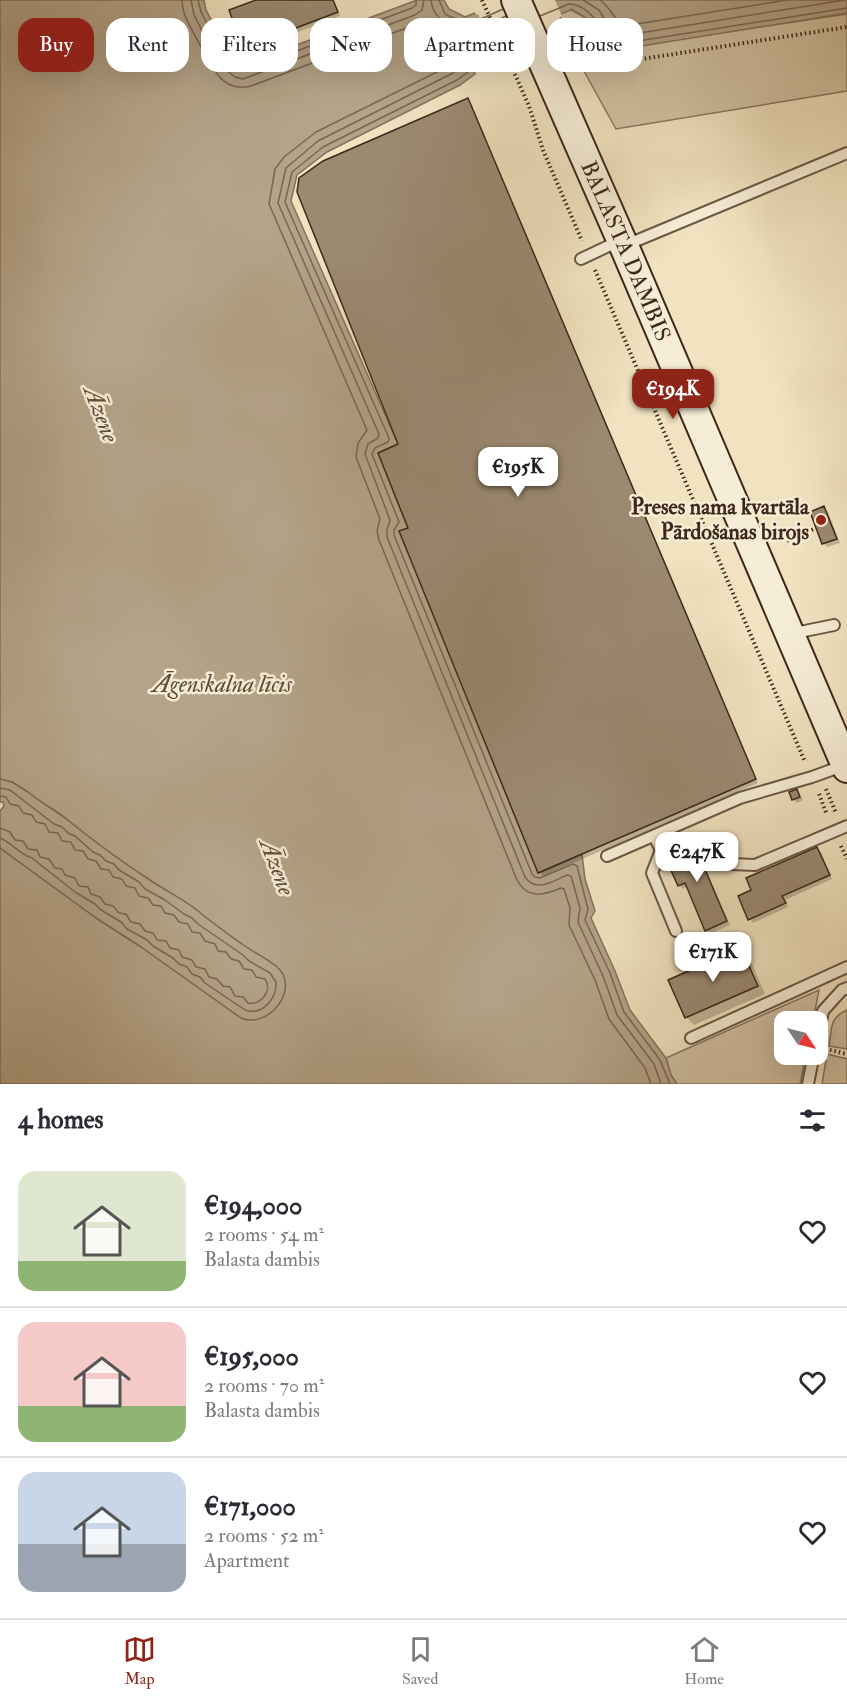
<!DOCTYPE html>
<html lang="en">
<head>
<meta charset="utf-8">
<style>
	body { margin:0; font-family:"IM FELL Double Pica",serif; background:#f2f2f3; color:#2b2b33; height:100vh; display:flex; flex-direction:column; font-size:22px; white-space:nowrap }
	* { box-sizing:border-box; margin:0 }
	p { font-size:20px; color:#7c7c81 }
	.icon { flex:none; width:33px; height:33px; fill:none; stroke:currentColor; stroke-width:2; stroke-linecap:round; stroke-linejoin:round }
	.map { position:relative; height:1084px; overflow:hidden }
	.sheet { display:flex; flex-direction:column; background:#fff; flex:1 }
	.sheet>* { flex:none }
	.guide { position:absolute; left:18px; top:18px; width:812px; height:54px; display:flex; gap:12px }
	.needle { width:39px; rotate:125deg }
	.buttons { position:absolute; left:774px; top:1011px; display:grid; gap:12px }
	.buttons a { display:grid; place-items:center; width:54px; height:54px; border-radius:12px; background:#fff; box-shadow:0 6px 24px #0002; font-size:30px }
	.price { position:absolute; translate:-50% -51px; padding:0 14px; border-radius:12px; background:#fff; color:#222; font-size:20px; line-height:39px; filter:drop-shadow(0 2px 3px #0008) }
	.price::after { content:''; position:absolute; left:50%; top:36px; width:18px; height:14px; margin-left:-9px; background:inherit; clip-path:polygon(0 0,100% 0,50% 100%) }
	.price.on { background:#8f2418; color:#fff }
	ul { padding:0; list-style:none }
	li { display:flex; align-items:center; gap:18px; height:150px; padding:0 18px }
	li+li { border-top:2px solid #e1e1e2 }
	li span { display:grid; place-items:center; flex:none; width:168px; height:120px; border-radius:18px; color:#555 }
	li>.icon { margin-inline-start:auto }
	span .icon { width:72px; height:72px; fill:#fffc; stroke-width:1 }
	li b { font-size:26px }
	h2 { display:flex; justify-content:space-between; align-items:center; height:72px; padding:0 18px; font-size:26px }
	.pill { padding:0 21px; border-radius:18px; background:#fff; box-shadow:0 6px 24px #0002; font-size:21px; line-height:54px }
	.pill.on { background:#8f2418; color:#fff }
	.menu { display:flex; justify-content:space-around; align-items:center; height:84px; border-top:2px solid #e1e1e2; background:#fff; font-size:16px; color:#7c7c81 }
	.menu a { display:grid; justify-items:center; gap:3px }
	.menu .on { color:#8f2418 }
	.map>svg:first-child { display:block }
	.green { fill:#d3c3a4; stroke:#887660; stroke-width:1.5 }
	.water { fill:#b4a388; stroke:#85725c; stroke-width:1.5 }
	.pier { fill:#f1e3c0 }
	.shadow { fill:#0003 }
	.lines { fill:none; stroke-linecap:round; stroke-linejoin:round }
	.shore { stroke:#796652; stroke-width:1.5 }
	.building { fill:#9b8971; stroke:#3e281b; stroke-width:1.5 }
	.lane-casing { stroke:#6b5744; stroke-width:14 }
	.secondary-casing { stroke:#3e281b; stroke-width:32 }
	.path { stroke:#3e281b; stroke-width:4; stroke-dasharray:1.5 3; stroke-linecap:butt }
	.lane { stroke:#f6edd6; stroke-width:10 }
	.secondary { stroke:#f6edd6; stroke-width:28 }
	.poi-dot { fill:#8f2418; stroke:#f6edd6; stroke-width:2 }
	.labels { text-anchor:middle; dominant-baseline:central; stroke-width:5; stroke-linejoin:round; paint-order:stroke }
	.street-label { font-size:22px; fill:#3e281b; stroke:#f6edd6 }
	.poi-label { font-size:22px; font-weight:bold; fill:#3e281b; stroke:#f6edd6; text-anchor:end }
	.water-label { font-size:24px; font-style:italic; fill:#614d3c; stroke:#f6edd6 }
</style>
</head>
<body>
<div class="map">
<svg width="847" height="1084" viewBox="0 0 847 1084">
	<rect width="100%" height="100%" fill="#f1e3c0"/>
	<filter id="stains"><feTurbulence type="fractalNoise" baseFrequency=".00333" numOctaves="4"/><feColorMatrix values="0 0 0 0 .2 0 0 0 0 .09 0 0 0 0 .02 0 0 0 .5 -.17"/></filter>
	<radialGradient id="worn" r=".72"><stop offset=".6" stop-color="#630" stop-opacity="0"/><stop offset="1" stop-color="#630" stop-opacity=".3"/></radialGradient>
	<g class="green">
		<polygon points="571,10 584,17 596,32 615,49 847,14 847,91 616,129 585,73 559,14"/>
		<polygon points="819,990 813,1021 784,1022 784,1054 806,1055 800,1084 677,1084 671,1075 666,1058"/>
		<path d="M847,1010V1049L829,1046C832,1028 829,1018 847,1010Z"/>
		<polygon points="827,1054 847,1059 847,1084 822,1084"/>
	</g>
	<polygon class="water" points="0,0 204,0 206,10 231,57 243,65 417,0 444,0 449,9 465,17 475,13 476,14 510,0 847,0 847,13 617,50 596,32 589,20 572,9 480,50 473,64 475,74 460,85 327,152 297,175 291,201 398,444 378,453 408,528 400,531 539,873 582,854 585,879 595,911 591,918 615,971 630,1010 666,1058 671,1075 677,1084 0,1084 0,811 4,806 3,802 0,802"/>
	<polygon class="pier" points="502,0 555,0 562,16 491,49 489,45 491,43 478,14 476,15 474,10 477,11"/>
	<g class="shadow">
		<polygon points="260,0 334,0 340,16 248,51 244,47"/>
		<polygon points="468,100 471,103 758,783 543,876 540,872 410,529 400,445"/>
		<polygon points="824,508 828,512 840,543 827,547 823,543"/>
		<polygon points="797,790 803,800 797,803 793,799"/>
		<polygon points="691,839 695,843 730,925 710,934 706,930 688,886 683,889 679,885 678,866"/>
		<polygon points="817,849 821,852 832,879 785,900 788,907 753,923 750,919"/>
		<polygon points="741,949 749,957 765,994 694,1025 686,1017"/>
	</g>
	<g class="lines">
		<g class="shore">
			<path d="M182,0C182,16 192,29 199,43C211,63 220,94 251,86L417,24L426,19L437,28L459,39L449,66L316,132L284,157L275,169L269,204L367,430L358,443L356,457L380,519L377,531L379,540L517,880C528,900 544,895 561,888L564,889L570,908L569,925L595,980L609,1019L645,1068L651,1084"/>
			<polyline points="191,0 194,15 219,64 235,77 243,79 415,15 422,10 424,0"/>
			<polyline points="198,0 201,12 226,60 243,71 412,8 416,5 416,0"/>
			<path d="M431,0C432,16 449,29 465,30C478,31 494,22 506,16"/>
			<path d="M439,0L445,14C470,28 478,20 503,9"/>
			<polyline points="583,0 599,10 607,23 621,36 845,0"/>
			<path d="M600,0C610,7 614,19 624,26L787,0"/>
			<path d="M540,16L569,4C591,4 602,33 619,44L847,8"/>
			<path d="M509,23C486,33 461,39 459,69L453,73L318,141L286,168L278,203L379,434L378,438L368,444L365,454L390,520L387,530V537L525,877C536,893 553,881 567,875L571,876L580,908L578,922L603,976L617,1015L654,1064L661,1084"/>
			<path d="M512,30C490,40 467,43 468,72L457,80L323,147L292,172L285,202L389,438L388,442L375,448L372,454L399,522L394,530V535L532,874L535,877L540,878L573,864L577,866L588,909L585,920L610,973L624,1012L660,1060L670,1084"/>
			<path d="M0,779L12,782L28,792C41,803 56,810 69,821C95,842 125,864 153,882C168,892 185,900 198,911C212,923 227,933 242,944C253,952 266,958 276,966C302,987 269,1030 241,1018L141,947L96,918L0,848"/>
			<path d="M0,788L10,790L54,824L62,827L68,833L75,836L93,852L100,855L106,861L114,864L119,870L139,882L145,889L165,900L184,914L192,918L198,924L243,955L249,961L270,973L276,982C277,999 262,1016 245,1010L205,983L200,977L192,974L187,967L179,964L173,958L153,946L147,940L127,929L121,922L101,910L95,904L75,892L32,858C19,854 12,843 0,838"/>
			<path d="M0,796L6,797L10,804L19,806L23,813L32,815L36,822L45,824L49,832L58,833L62,841L71,842L75,850L83,851L88,859L96,861L101,869L109,870L113,877L122,879L126,886L135,888L139,896L148,898L153,905L161,906L165,913L174,915L179,922L188,924L192,932L200,933L205,941L215,944L218,951L226,952L231,959L239,961L244,969L252,970L256,977L265,979C273,990 261,1006 248,1003L243,997L235,996L230,987L223,986L217,979L209,977L205,969L196,967L192,960L182,957L179,950L170,948L166,941L157,940L153,933L145,931L140,924L131,922L126,914L119,913L113,906L105,904L100,897L91,894L88,887L79,886L75,878L65,875L62,869L55,868L49,859L40,857L37,850L28,849L23,841L15,840L10,832L0,828"/>
		</g>
	</g>
	<g class="building">
		<polygon points="256,0 333,0 338,12 243,48 229,10"/>
		<polygon points="468,98 756,779 538,873 399,531 408,528 378,453 398,444 297,192 299,178 323,161"/>
		<polygon points="824,506 837,539 822,544 810,512"/>
		<polygon points="797,789 800,797 792,800 789,792"/>
		<polygon points="691,837 727,921 705,931 685,883 678,886 670,868 676,865 668,847"/>
		<polygon points="817,847 830,875 782,896 786,903 748,920 738,896 751,890 746,878"/>
		<polygon points="741,948 758,986 685,1018 668,980"/>
	</g>
	<g class="lines">
		<g class="lane-casing">
			<g id="lane">
				<polyline points="626,245 847,153"/>
				<polyline points="581,259 621,240"/>
				<polyline points="790,634 834,625"/>
				<polyline points="654,836 661,850 652,873 676,931"/>
				<polyline points="607,856 740,798 812,777 845,765"/>
				<polyline points="731,864 755,865 847,826"/>
				<polyline points="691,1038 847,967"/>
				<polyline points="818,1038 823,1011 842,990 847,988"/>
				<polyline points="808,1084 814,1054"/>
			</g>
		</g>
		<g class="secondary-casing">
			<g id="secondary">
				<path id="s1" d="M516,0L624,246L847,768"/>
			</g>
		</g>
		<g class="path">
			<polyline points="482,0 529,106 543,150 582,241"/>
			<polyline points="578,69 847,27"/>
			<polyline points="595,270 805,762"/>
			<polyline points="787,541 816,528"/>
			<polyline points="826,789 836,813"/>
			<polyline points="819,794 827,815"/>
			<polyline points="841,846 847,859"/>
			<polyline points="830,1050 847,1054"/>
		</g>
		<use href="#lane" class="lane"/>
		<use href="#secondary" class="secondary"/>
	</g>
	<circle class="poi-dot" cx="821" cy="520" r="6"/>
	<g class="labels">
		<g class="street-label">
			<text stroke="none"><textPath href="#s1" startOffset="274">BALASTA DAMBIS</textPath></text>
		</g>
		<g class="poi-label">
			<text x="809" y="507">Preses nama kvartāla<tspan x="809" dy="25">Pārdošanas birojs</tspan></text>
		</g>
		<g class="water-label">
			<text transform="translate(101 414) rotate(69)">Āzene</text>
			<text x="222" y="684">Āgenskalna līcis</text>
			<text transform="translate(277 867) rotate(69)">Āzene</text>
		</g>
	</g>
	<rect width="100%" height="100%" filter="url(#stains)"/>
	<rect width="100%" height="100%" fill="url(#worn)"/>
</svg>
<div class="buttons">
<a><svg class="needle" viewBox="-14 -14 28 28"><path d="M0-13l5 13h-10z" fill="#e53935"/><path d="M0 13l5-13h-10z" fill="#7c7c81"/></svg></a>
</div>
<b class="price on" style="left:673px;top:420px">€194K</b>
<b class="price" style="left:518px;top:498px">€195K</b>
<b class="price" style="left:697px;top:883px">€247K</b>
<b class="price" style="left:713px;top:983px">€171K</b>
<div class="guide">
<a class="pill on">Buy</a>
<a class="pill">Rent</a>
<a class="pill">Filters</a>
<a class="pill">New</a>
<a class="pill">Apartment</a>
<a class="pill">House</a>
</div>
</div>
<section class="sheet">
<h2>4 homes<svg class="icon" aria-label="filters" viewBox="0 0 24 24"><path d="M4 7h16M4 17h16"/><circle cx="9" cy="7" r="2"/><circle cx="15" cy="17" r="2"/></svg></h2>
<ul>
<li><span style="background:linear-gradient(#dfe7d0 75%,#8fb573 0)"><svg class="icon" aria-label="home" viewBox="0 0 24 24"><path d="M3 11l9-7 9 7M6 9v11h12V9"/></svg></span><div><b>€194,000</b><p>2 rooms · 54 m²</p><p>Balasta dambis</p></div><svg class="icon" aria-label="heart" viewBox="0 0 24 24"><path d="M12 20l-8-8c-3-5 5-10 8-4 3-6 11-1 8 4z"/></svg></li>
<li><span style="background:linear-gradient(#f6c9c9 70%,#8fb573 0)"><svg class="icon" aria-label="home" viewBox="0 0 24 24"><path d="M3 11l9-7 9 7M6 9v11h12V9"/></svg></span><div><b>€195,000</b><p>2 rooms · 70 m²</p><p>Balasta dambis</p></div><svg class="icon" aria-label="heart" viewBox="0 0 24 24"><path d="M12 20l-8-8c-3-5 5-10 8-4 3-6 11-1 8 4z"/></svg></li>
<li><span style="background:linear-gradient(#c9d6e8 60%,#9aa5b1 0)"><svg class="icon" aria-label="home" viewBox="0 0 24 24"><path d="M3 11l9-7 9 7M6 9v11h12V9"/></svg></span><div><b>€171,000</b><p>2 rooms · 52 m²</p><p>Apartment</p></div><svg class="icon" aria-label="heart" viewBox="0 0 24 24"><path d="M12 20l-8-8c-3-5 5-10 8-4 3-6 11-1 8 4z"/></svg></li>
</ul>
</section>
<nav class="menu">
<a class="on"><svg class="icon" aria-label="map" viewBox="0 0 24 24"><path d="M3 6l6-2 6 2 6-2v14l-6 2-6-2-6 2zM9 4v14M15 6v14"/></svg>Map</a>
<a><svg class="icon" aria-label="saved" viewBox="0 0 24 24"><path d="M7 4h10v16l-5-4-5 4z"/></svg>Saved</a>
<a><svg class="icon" aria-label="home" viewBox="0 0 24 24"><path d="M3 11l9-7 9 7M6 9v11h12V9"/></svg>Home</a>
</nav>
</body>
</html>
